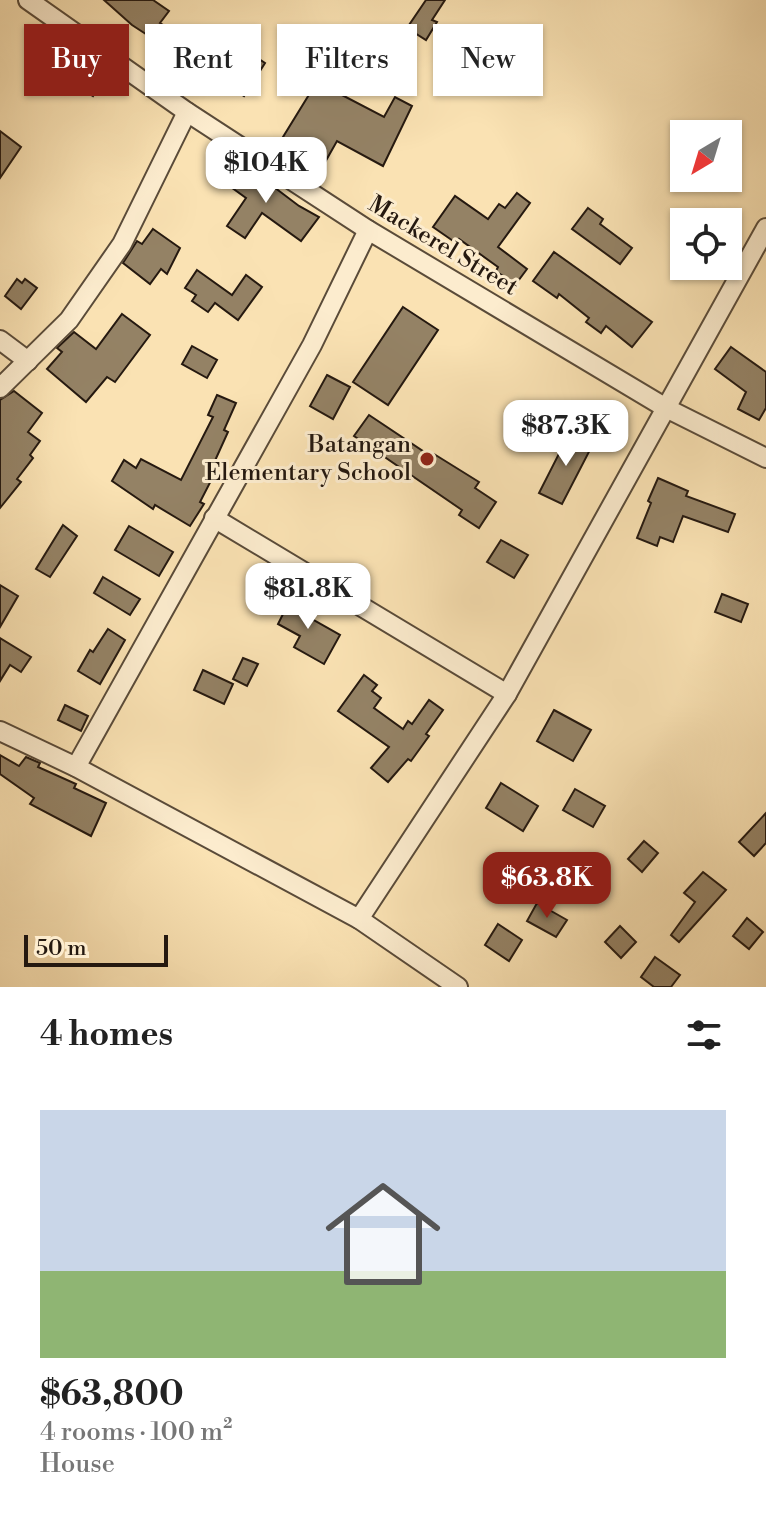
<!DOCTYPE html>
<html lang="en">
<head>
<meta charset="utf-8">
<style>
	body { margin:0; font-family:"Libre Bodoni",serif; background:#f2f2f2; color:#222; height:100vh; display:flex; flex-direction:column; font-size:30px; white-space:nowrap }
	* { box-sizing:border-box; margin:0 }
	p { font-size:26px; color:#767676 }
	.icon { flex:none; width:44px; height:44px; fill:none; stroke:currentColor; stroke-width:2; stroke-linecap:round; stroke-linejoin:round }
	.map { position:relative; height:987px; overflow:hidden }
	.details { display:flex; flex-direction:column; background:#fff; flex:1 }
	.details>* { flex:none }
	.guide { position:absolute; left:24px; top:24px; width:718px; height:72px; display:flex; gap:16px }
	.needle { width:52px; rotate:218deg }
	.tools { position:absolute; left:670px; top:120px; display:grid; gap:16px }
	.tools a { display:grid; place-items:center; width:72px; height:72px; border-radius:0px; background:#fff; box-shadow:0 2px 6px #0004; font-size:40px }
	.scale { position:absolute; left:24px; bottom:20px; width:144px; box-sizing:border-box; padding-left:8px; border:4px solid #251910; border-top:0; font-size:22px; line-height:28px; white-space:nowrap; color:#251910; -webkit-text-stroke:6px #fcecce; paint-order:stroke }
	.price { position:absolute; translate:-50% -68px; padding:0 18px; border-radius:16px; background:#fff; color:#222; font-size:26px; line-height:52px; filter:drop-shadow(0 2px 4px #0008) }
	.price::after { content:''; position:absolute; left:50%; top:48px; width:24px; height:18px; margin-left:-12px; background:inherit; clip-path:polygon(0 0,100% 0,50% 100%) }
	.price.on { background:#8f2418; color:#fff }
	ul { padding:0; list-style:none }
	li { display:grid; align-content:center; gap:16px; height:424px; padding:0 40px }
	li+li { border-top:2px solid #e0e0e0 }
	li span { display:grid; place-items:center; height:248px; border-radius:0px; color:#555 }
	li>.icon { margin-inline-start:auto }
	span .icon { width:144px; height:144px; fill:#fffc; stroke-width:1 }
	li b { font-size:34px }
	h2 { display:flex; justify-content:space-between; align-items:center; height:96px; padding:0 40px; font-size:34px }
	.tag { padding:0 28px; border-radius:0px; background:#fff; box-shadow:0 2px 6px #0004; font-size:28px; line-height:72px }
	.tag.on { background:#8f2418; color:#fff }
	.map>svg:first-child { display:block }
	.building { fill:#948265; stroke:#251910; stroke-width:2 }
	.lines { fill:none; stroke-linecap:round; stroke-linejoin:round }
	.street-casing { stroke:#5a4b39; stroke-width:22 }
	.street { stroke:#fcecce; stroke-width:18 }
	.poi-dot { fill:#8f2418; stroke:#fcecce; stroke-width:3 }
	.labels { text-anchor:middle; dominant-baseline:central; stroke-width:6; stroke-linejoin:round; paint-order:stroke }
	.street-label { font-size:24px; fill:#251910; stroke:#fcecce }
	.poi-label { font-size:24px; fill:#251910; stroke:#fcecce; text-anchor:end }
</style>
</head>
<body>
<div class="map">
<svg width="766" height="987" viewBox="0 0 766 987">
	<rect width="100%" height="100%" fill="#fae2b3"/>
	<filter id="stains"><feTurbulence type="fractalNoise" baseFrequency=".0025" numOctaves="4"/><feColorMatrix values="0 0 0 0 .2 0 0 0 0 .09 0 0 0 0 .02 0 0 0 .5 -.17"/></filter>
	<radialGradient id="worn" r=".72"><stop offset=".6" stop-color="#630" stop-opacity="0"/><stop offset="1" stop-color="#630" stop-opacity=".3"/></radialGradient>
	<g class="building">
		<polygon points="104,0 153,0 169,11 160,23 202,49 211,35 235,51 239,46 265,63 244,96 214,76 209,83 152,45 155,40 132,25"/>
		<polygon points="426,0 445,0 432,20 437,22 426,40 407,28"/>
		<polygon points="334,42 360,55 340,94 384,117 395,97 412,106 383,166 337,141 324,164 283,137 326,67 323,65"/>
		<polygon points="79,57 106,75 93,96 65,78"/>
		<polygon points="0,131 21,147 0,178"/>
		<polygon points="240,161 263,176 262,178 299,206 319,217 301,241 262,213 245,238 227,226 246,198 224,182"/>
		<polygon points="517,193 530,203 498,247 527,269 515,285 496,271 498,267 459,239 456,243 433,227 455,196 488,219 499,204 505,208"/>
		<polygon points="588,208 603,219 600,224 632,248 620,264 572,229"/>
		<polygon points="153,229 180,248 167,274 161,269 150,284 123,263 137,241 142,244"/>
		<polygon points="554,252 652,322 632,347 606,326 601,333 586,322 589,318 559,294 557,298 533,281"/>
		<polygon points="197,270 232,295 246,275 262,287 238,320 215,303 208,312 192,301 196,295 185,288"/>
		<polygon points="17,279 22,283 25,279 37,288 21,309 5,296"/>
		<polygon points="403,307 438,330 388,405 353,382"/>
		<polygon points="122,314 150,335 115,382 107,377 86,402 47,369 62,352 57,348 74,332 96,349"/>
		<polygon points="192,346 217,360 207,378 182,364"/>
		<polygon points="731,347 766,372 766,408 759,420 738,409 746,392 715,369"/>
		<polygon points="327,375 350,387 333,419 310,406"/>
		<polygon points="14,391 42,413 28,432 40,441 30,455 33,458 17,479 21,482 0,508 0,400"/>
		<polygon points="217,395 236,403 224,430 228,432 213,465 218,467 200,502 204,504 190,526 155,505 153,509 112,481 124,460 136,468 141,459 181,480 213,417 208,415"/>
		<polygon points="369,415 432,457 434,454 479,482 475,488 496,502 479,528 459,515 462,510 354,436"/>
		<polygon points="570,432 593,444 562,504 539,493"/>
		<polygon points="658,478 688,491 686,496 735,514 728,532 683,516 673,542 660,537 657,546 637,538 651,503 648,501"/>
		<polygon points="63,525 77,536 50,577 36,569"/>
		<polygon points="129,526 173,552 159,576 115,550"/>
		<polygon points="501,540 528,555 514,578 487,562"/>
		<polygon points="103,577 140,599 130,615 94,593"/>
		<polygon points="0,585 18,596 0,627"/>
		<polygon points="722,594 748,604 741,622 715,612"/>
		<polygon points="292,596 310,606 305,615 340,635 324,664 294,647 300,636 278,624"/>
		<polygon points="108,629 125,640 100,684 78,671 90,650 93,652"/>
		<polygon points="0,638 31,657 21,672 10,665 0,681"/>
		<polygon points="243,658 258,664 247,686 233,679"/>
		<polygon points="203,670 233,684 224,704 194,690"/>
		<polygon points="364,675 377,685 372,691 381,698 374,708 403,729 408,721 412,724 429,700 443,710 426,734 429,736 411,761 408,759 388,782 371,768 389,747 338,711"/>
		<polygon points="65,705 88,716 81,731 58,720"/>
		<polygon points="554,710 591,730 573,761 537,741"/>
		<polygon points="0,755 19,766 26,757 40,763 38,767 76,784 74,788 106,803 91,836 30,804 34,798 0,774"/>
		<polygon points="501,783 538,806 523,831 486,808"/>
		<polygon points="575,789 605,806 593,827 563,810"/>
		<polygon points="766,813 766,843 754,856 739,842"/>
		<polygon points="644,841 658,853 642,872 628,859"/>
		<polygon points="703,872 726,890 679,942 671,935 695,902 684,893"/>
		<polygon points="537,903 567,920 556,937 527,921"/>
		<polygon points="747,918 763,932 749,949 733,936"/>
		<polygon points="498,924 522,940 509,961 485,945"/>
		<polygon points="620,926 636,942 621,958 605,942"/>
		<polygon points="655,957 680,975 671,987 654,987 641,977"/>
	</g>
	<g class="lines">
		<g class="street-casing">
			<g id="street">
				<polyline points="28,0 187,112 368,230 666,408 766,458"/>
				<polyline points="0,340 28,361"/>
				<polyline points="0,388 69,320 122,244 187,112"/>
				<polyline points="214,518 507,694"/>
				<polyline points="0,731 76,767 359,919 507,694 766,228"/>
				<polyline points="76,767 312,345 368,230"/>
				<polyline points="359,919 458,987"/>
			</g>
		</g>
		<use href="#street" class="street"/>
	</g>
	<circle class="poi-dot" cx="427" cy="459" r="8"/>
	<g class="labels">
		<g class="street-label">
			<text transform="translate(443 246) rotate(31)">Mackerel Street</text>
		</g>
		<g class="poi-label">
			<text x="411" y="445">Batangan<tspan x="411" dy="28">Elementary School</tspan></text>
		</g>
	</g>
	<rect width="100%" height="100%" filter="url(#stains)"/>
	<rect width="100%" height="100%" fill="url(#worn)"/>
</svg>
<div class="tools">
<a><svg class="needle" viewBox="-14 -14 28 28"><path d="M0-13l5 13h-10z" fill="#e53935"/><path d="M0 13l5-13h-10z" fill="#767676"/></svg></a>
<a><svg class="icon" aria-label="locate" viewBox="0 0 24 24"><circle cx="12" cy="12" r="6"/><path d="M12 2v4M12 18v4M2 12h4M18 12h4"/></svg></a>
</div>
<div class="scale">50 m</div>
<b class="price" style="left:266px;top:205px">$104K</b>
<b class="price" style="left:566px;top:468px">$87.3K</b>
<b class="price" style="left:308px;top:631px">$81.8K</b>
<b class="price on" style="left:547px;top:920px">$63.8K</b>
<div class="guide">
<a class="tag on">Buy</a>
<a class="tag">Rent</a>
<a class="tag">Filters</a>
<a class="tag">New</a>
</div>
</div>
<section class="details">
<h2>4 homes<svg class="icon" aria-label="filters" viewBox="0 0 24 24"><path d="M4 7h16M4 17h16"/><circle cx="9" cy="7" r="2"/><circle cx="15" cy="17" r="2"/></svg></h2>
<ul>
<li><span style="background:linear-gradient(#c9d6e8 65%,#8fb573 0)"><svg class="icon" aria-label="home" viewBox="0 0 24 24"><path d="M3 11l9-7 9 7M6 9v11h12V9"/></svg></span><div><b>$63,800</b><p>4 rooms · 100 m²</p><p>House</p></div></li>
</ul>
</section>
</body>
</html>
